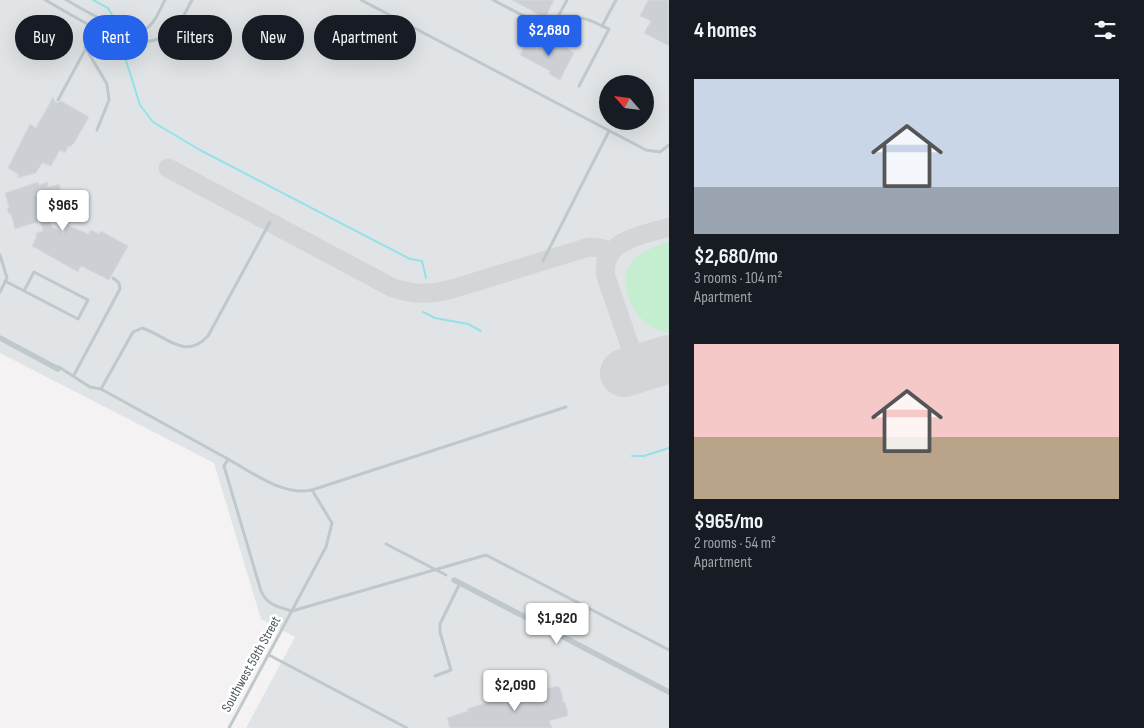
<!DOCTYPE html>
<html lang="en">
<head>
<meta charset="utf-8">
<style>
	body { margin:0; font-family:"Sofia Sans Condensed",sans-serif; background:#20242c; color:#f1f3f6; height:100vh; display:flex; flex-direction:column; font-size:19px; white-space:nowrap }
	* { box-sizing:border-box; margin:0 }
	p { font-size:16px; color:#9ea1a6 }
	.icon { flex:none; width:28px; height:28px; fill:none; stroke:currentColor; stroke-width:2; stroke-linecap:round; stroke-linejoin:round }
	.map { position:relative; flex:1; overflow:hidden }
	.panel { display:flex; flex-direction:column; background:#171b24; width:475px }
	.panel>* { flex:none }
	.guide { position:absolute; left:15px; top:15px; width:475px; height:45px; display:flex; gap:10px }
	.needle { width:32px; rotate:298deg }
	.controls { position:absolute; left:599px; top:75px; display:grid; gap:10px }
	.controls a { display:grid; place-items:center; width:55px; height:55px; border-radius:50%; background:#171b24; box-shadow:0 5px 20px #0002; font-size:25px }
	.price { position:absolute; translate:-50% -42px; padding:0 11px; border-radius:5px; background:#fff; color:#222; font-size:16px; line-height:32px; filter:drop-shadow(0 1px 2px #0008) }
	.price::after { content:''; position:absolute; left:50%; top:30px; width:15px; height:11px; margin-left:-8px; background:inherit; clip-path:polygon(0 0,100% 0,50% 100%) }
	.price.current { background:#2563eb; color:#fff }
	ul { padding:0; list-style:none }
	li { display:grid; align-content:center; gap:10px; height:265px; padding:0 25px }
	li span { display:grid; place-items:center; height:155px; border-radius:0px; color:#555 }
	li>.icon { margin-inline-start:auto }
	span .icon { width:90px; height:90px; fill:#fffc; stroke-width:1 }
	li b { font-size:21px }
	h2 { display:flex; justify-content:space-between; align-items:center; height:60px; padding:0 25px; font-size:21px }
	.pill { padding:0 18px; border-radius:22px; background:#171b24; box-shadow:0 5px 20px #0002; font-size:18px; line-height:45px }
	.pill.current { background:#2563eb; color:#fff }
	main { display:flex; flex:1; min-height:0 }
	.map>svg:first-child { display:block }
	.airport { fill:#e1e4e6; fill-rule:evenodd }
	.green { fill:#c4eecf }
	.lines { fill:none; stroke-linecap:round; stroke-linejoin:round }
	.stream { stroke:#93e2e9; stroke-width:2 }
	.taxiway { stroke:#d4d5d7; stroke-width:19 }
	.runway { stroke:#d4d5d7; stroke-width:48 }
	.building { fill:#ccd0d4; stroke:#d6d9dd }
	.service { stroke:#bec8cd; stroke-width:3 }
	.minor { stroke:#bec8cd; stroke-width:5.5 }
	.labels { text-anchor:middle; dominant-baseline:central; stroke-width:5; stroke-linejoin:round; paint-order:stroke }
	.street-label { font-size:14px; fill:#4a585f; stroke:#fff }
</style>
</head>
<body>
<main>
<div class="map">
<svg width="669" height="728" viewBox="0 0 669 728">
	<rect width="100%" height="100%" fill="#f4f2f2"/>
	<path class="airport" d="M0,0H669V728H246L295,637L261,619L214,463L0,353ZM608,84H645V121H608Z"/>
	<path class="green" d="M669,241V333C641,331 615,291 630,265C638,252 655,247 669,241Z"/>
	<g class="lines">
		<g class="stream">
			<polyline points="93,0 108,8 115,20"/>
			<polyline points="123,51 140,105 153,122 200,150 410,259 422,261 426,278"/>
			<polyline points="423,312 435,318 468,324 481,331"/>
			<polyline points="632,456 644,456 669,448"/>
		</g>
		<g class="taxiway">
			<path d="M168,168L391,287C413,295 429,295 452,289L589,247L601,248L610,253"/>
			<path d="M638,369L606,277C599,240 644,235 669,227"/>
		</g>
		<polyline class="runway" points="624,373 669,359"/>
	</g>
	<g class="building">
		<polygon points="512,0 554,0 545,18"/>
		<polygon points="648,0 669,0 669,46 644,33 651,21 640,16"/>
		<polygon points="543,39 560,47 561,44 574,53 560,80 549,74 550,71 520,55 527,42 537,49"/>
		<polygon points="53,97 56,103 61,101 89,117 74,143 70,147 68,146 65,153 60,150 51,166 42,163 36,173 18,178 18,174 8,168 30,124 36,128"/>
		<polygon points="38,182 39,185 48,182 48,187 59,184 66,206 56,209 57,214 49,217 52,227 64,234 68,225 88,234 91,230 99,234 101,231 128,246 109,280 81,266 78,272 32,246 36,238 36,233 43,231 40,221 15,229 11,214 9,214 7,208 9,208 5,193"/>
		<polygon points="558,686 560,688 563,698 562,701 565,703 568,713 567,716 549,721 552,728 450,728 447,718 468,711 467,709 513,694 514,697"/>
	</g>
	<g class="lines">
		<g class="service">
			<path d="M45,0C79,18 143,66 177,26C183,19 187,9 192,0"/>
			<path d="M66,0C83,9 126,37 145,29C155,24 160,9 165,0"/>
			<polyline points="361,0 646,150 660,152 669,145"/>
			<path d="M493,0L545,27C571,19 577,12 602,26"/>
			<polyline points="554,24 567,0"/>
			<polyline points="85,47 107,84 109,100 97,130"/>
			<polyline points="579,86 609,29 602,26 616,0"/>
			<polyline points="58,100 97,28"/>
			<polyline points="0,255 7,278 0,292"/>
			<polyline points="543,261 609,131"/>
			<polyline points="5,281 78,319 88,300 34,272 24,291"/>
			<path d="M59,367L90,387L101,389L228,459L224,466L261,591C267,605 278,607 292,611L486,555L669,650"/>
			<polyline points="74,375 120,289 119,283 113,278"/>
			<path d="M101,389L133,332L142,328C167,336 185,361 208,336L270,222"/>
			<path d="M228,459C253,473 283,496 312,490L332,523L326,547L229,728"/>
			<polyline points="312,490 566,407"/>
			<polyline points="386,544 446,575"/>
			<polyline points="269,655 407,728"/>
			<polyline points="435,676 451,670 440,632 440,624 460,583"/>
		</g>
		<g class="minor">
			<polyline points="0,338 58,369"/>
			<polyline points="454,580 669,692"/>
		</g>
	</g>
	<g class="labels">
		<g class="street-label">
			<text transform="translate(251 664) rotate(-61)">Southwest 59th Street</text>
		</g>
	</g>
</svg>
<div class="controls">
<a><svg class="needle" viewBox="-14 -14 28 28"><path d="M0-13l5 13h-10z" fill="#e53935"/><path d="M0 13l5-13h-10z" fill="#9ea1a6"/></svg></a>
</div>
<b class="price current" style="left:549px;top:57px">$2,680</b>
<b class="price" style="left:63px;top:232px">$965</b>
<b class="price" style="left:557px;top:645px">$1,920</b>
<b class="price" style="left:515px;top:712px">$2,090</b>
<div class="guide">
<a class="pill">Buy</a>
<a class="pill current">Rent</a>
<a class="pill">Filters</a>
<a class="pill">New</a>
<a class="pill">Apartment</a>
</div>
</div>
<section class="panel">
<h2>4 homes<svg class="icon" aria-label="filters" viewBox="0 0 24 24"><path d="M4 7h16M4 17h16"/><circle cx="9" cy="7" r="2"/><circle cx="15" cy="17" r="2"/></svg></h2>
<ul>
<li><span style="background:linear-gradient(#c9d6e8 70%,#9aa5b1 0)"><svg class="icon" aria-label="home" viewBox="0 0 24 24"><path d="M3 11l9-7 9 7M6 9v11h12V9"/></svg></span><div><b>$2,680/mo</b><p>3 rooms · 104 m²</p><p>Apartment</p></div></li>
<li><span style="background:linear-gradient(#f6c9c9 60%,#b9a48a 0)"><svg class="icon" aria-label="home" viewBox="0 0 24 24"><path d="M3 11l9-7 9 7M6 9v11h12V9"/></svg></span><div><b>$965/mo</b><p>2 rooms · 54 m²</p><p>Apartment</p></div></li>
</ul>
</section>
</main>
</body>
</html>
